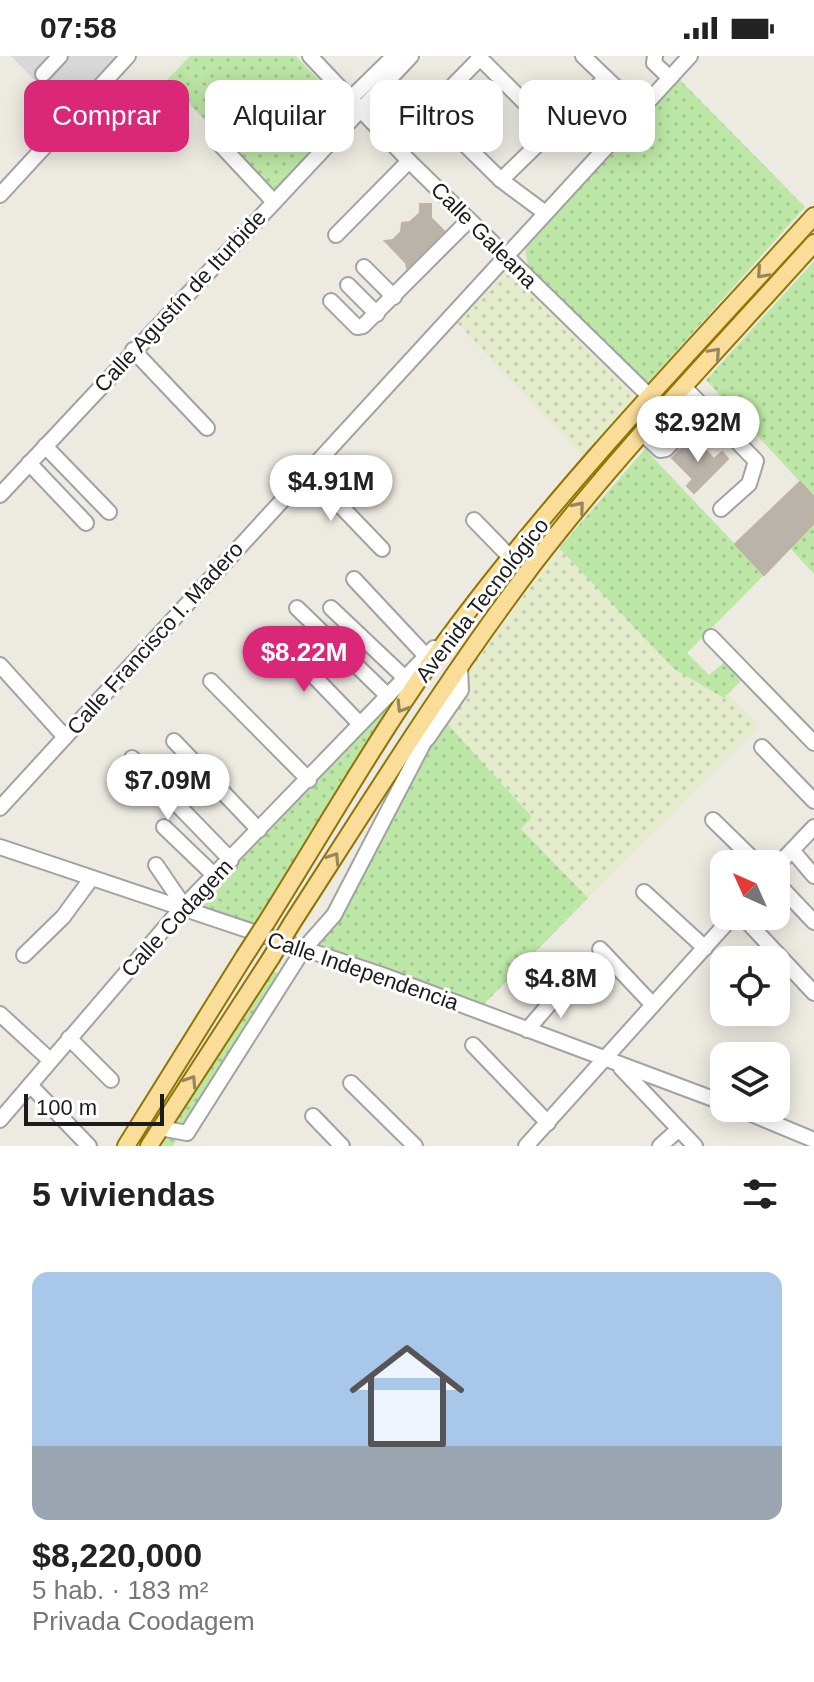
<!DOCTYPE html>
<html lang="es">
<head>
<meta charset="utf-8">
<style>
	body { margin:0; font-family:Helvetica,sans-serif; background:#f2f2f2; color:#222; height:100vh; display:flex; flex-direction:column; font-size:30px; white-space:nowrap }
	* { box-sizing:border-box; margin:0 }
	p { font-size:26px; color:#767676 }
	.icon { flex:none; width:44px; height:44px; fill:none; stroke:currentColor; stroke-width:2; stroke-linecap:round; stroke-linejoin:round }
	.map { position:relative; height:1090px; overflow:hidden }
	.sheet { display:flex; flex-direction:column; background:#fff; flex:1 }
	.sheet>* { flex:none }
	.banner { position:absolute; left:24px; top:24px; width:766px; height:72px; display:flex; gap:16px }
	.needle { width:52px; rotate:315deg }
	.buttons { position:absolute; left:710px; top:794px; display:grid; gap:16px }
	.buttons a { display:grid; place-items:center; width:80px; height:80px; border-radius:16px; background:#fff; box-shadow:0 4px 20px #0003; font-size:40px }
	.scale { position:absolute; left:24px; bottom:20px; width:140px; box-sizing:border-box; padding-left:8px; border:4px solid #1b1b1b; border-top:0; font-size:22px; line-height:28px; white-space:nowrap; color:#1b1b1b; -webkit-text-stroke:6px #fff; paint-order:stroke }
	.price { position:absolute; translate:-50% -68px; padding:0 18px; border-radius:28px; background:#fff; color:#222; font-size:26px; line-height:52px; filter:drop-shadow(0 2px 4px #0008) }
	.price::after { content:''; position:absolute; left:50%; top:48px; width:24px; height:18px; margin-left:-12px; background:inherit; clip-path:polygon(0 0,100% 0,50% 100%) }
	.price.active { background:#db2777; color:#fff }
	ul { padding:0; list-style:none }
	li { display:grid; align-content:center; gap:16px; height:424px; padding:0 32px }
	li span { display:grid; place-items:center; height:248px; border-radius:16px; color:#555 }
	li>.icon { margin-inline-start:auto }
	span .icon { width:144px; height:144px; fill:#fffc; stroke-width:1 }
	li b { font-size:34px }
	h2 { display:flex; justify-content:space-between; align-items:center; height:96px; padding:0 32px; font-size:34px }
	.tag { padding:0 28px; border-radius:16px; background:#fff; box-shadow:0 4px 20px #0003; font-size:28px; line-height:72px }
	.tag.active { background:#db2777; color:#fff }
	.status { display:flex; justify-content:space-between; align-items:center; height:56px; padding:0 40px; background:#fff; direction:ltr }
	.status svg { height:22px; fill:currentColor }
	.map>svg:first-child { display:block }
	.residential { fill:#d9d8d8 }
	.farmland { fill:url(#farmland-dots) }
	.grass { fill:url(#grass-dots) }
	.building { fill:#b9b3aa; stroke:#beb3a3; stroke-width:2 }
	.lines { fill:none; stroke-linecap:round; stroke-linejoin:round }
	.minor-casing { stroke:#a2a2a2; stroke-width:18 }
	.major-casing { stroke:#907503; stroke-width:20 }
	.minor { stroke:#fff; stroke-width:14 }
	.major { stroke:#fadd99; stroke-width:16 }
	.major-bridge-casing { stroke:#907503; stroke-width:20; stroke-linecap:butt }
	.major-bridge { stroke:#fadd99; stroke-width:16 }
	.oneway { stroke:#968660 }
	.labels { text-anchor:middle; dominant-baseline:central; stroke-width:6; stroke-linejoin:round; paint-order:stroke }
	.street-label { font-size:22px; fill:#1b1b1b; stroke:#fff }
</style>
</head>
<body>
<div class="status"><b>07:58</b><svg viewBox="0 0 49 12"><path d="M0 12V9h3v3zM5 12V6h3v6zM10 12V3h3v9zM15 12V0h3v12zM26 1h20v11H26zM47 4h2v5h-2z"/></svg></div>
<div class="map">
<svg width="814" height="1090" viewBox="0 0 814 1090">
	<defs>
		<pattern id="farmland-dots" width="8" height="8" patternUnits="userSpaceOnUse" patternTransform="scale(2)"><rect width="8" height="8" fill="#e5eccc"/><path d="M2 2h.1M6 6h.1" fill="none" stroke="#c4caaf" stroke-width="1.8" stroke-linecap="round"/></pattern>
		<pattern id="grass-dots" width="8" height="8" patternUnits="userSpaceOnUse" patternTransform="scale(2)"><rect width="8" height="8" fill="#bde7a6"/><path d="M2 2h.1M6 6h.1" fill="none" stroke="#a2c68e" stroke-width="1.8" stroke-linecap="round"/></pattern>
	</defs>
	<rect width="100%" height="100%" fill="#edeae1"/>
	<polygon class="residential" points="11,0 119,0 66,56"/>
	<g class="farmland">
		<polygon points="502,215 508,220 511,216 636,342 583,400 455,265"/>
		<polygon points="559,492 674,613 724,642 728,638 759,669 588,842 521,773 532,761 443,663 464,621"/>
	</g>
	<g class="grass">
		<polygon points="190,0 296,0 349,56 273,137 167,24"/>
		<polygon points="679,23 805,151 644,331 529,213 525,196 531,177"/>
		<polygon points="814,205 814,441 706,324"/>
		<polygon points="645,393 764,519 687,597 709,619 728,603 745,621 724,642 674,613 559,492"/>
		<polygon points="814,467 814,518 790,492"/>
		<polygon points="387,648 392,652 253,870 195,850"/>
		<polygon points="443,663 532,761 521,773 588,842 483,949 312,890"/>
		<polygon points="273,915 282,921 173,1090 158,1090"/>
	</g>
	<g class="building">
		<polygon points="420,148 431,148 431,162 444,175 407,212 406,207 385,185 393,184 401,176 402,167 410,166 420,157"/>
		<polygon points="693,382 714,403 722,396 728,403 694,437 687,430 693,423 672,402"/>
		<polygon points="800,426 814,441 814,467 764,519 735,488"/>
	</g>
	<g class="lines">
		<g class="minor-casing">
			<g id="minor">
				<polyline points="310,0 409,105 684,374 666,393 660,394 642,377"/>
				<polyline points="478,0 554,76"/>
				<polyline points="583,0 626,41"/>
				<polyline points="655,0 654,7 670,22"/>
				<polyline points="480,2 436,47 433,57 501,124 606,22"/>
				<polyline points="43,18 60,0"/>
				<polyline points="351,42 394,0"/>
				<polyline points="217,85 274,146"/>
				<polyline points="501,124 544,156"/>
				<polyline points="0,139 128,0"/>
				<polyline points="336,179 409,105"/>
				<polyline points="364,211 394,241"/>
				<polyline points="348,229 377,258"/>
				<polyline points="331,245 357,271 363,270 469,164"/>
				<polyline points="133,294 207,372"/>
				<polyline points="684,331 756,405 749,428 721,453"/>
				<polyline points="45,390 109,456"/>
				<polyline points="29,407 86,467"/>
				<polyline points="307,415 382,493"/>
				<polyline points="0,439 411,0"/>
				<polyline points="474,464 511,502"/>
				<polyline points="354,523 426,600"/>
				<polyline points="297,552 388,640"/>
				<polyline points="331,552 405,622"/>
				<polyline points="276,581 360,668"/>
				<polyline points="711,581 814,687"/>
				<polyline points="0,609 65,681"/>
				<polyline points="211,625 309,724"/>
				<polyline points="427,683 461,634 460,611"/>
				<polyline points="174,685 259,774"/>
				<polyline points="762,691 814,745"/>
				<polyline points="132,702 231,804"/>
				<polyline points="0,752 690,0"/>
				<polyline points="713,764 758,808"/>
				<polyline points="164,771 215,820"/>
				<polyline points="0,791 385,920 724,1047"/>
				<polyline points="792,794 814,820"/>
				<polyline points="156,809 184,850"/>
				<polyline points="776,811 814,771"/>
				<polyline points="776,826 814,866"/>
				<polyline points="644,836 705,892"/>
				<polyline points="742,860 814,937"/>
				<polyline points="600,893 653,949"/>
				<polyline points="24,899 63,861 91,823"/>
				<polyline points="0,958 50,1004"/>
				<polyline points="527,974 566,929"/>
				<polyline points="69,982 111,1024"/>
				<polyline points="473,989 548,1067"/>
				<polyline points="621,1012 695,1090"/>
				<polyline points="351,1027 415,1090"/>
				<polyline points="30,1029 89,1090"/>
				<polyline points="737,1052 814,1084"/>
				<polyline points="313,1060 342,1090"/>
				<polyline points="0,1064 180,854 434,592"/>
				<polyline points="160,1072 187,1077 303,894 334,859 424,686 428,657"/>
				<polyline points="526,1090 733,860"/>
				<polyline points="660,1090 679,1073"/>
			</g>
		</g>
		<g class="major-casing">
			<g id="major">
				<path d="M266,867C330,765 390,658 463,562C571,420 695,291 814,160"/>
				<path d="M292,867C371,745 447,622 535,506C621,394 720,292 814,187"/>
				<polyline points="126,1090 244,901"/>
				<polyline points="149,1090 271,902"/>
			</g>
		</g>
		<use href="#minor" class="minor"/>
		<use href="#major" class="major"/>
		<g class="major-bridge-casing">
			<g id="major-bridge">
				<polyline points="244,901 266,867"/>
				<polyline points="271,902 292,867"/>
			</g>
		</g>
		<use href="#major-bridge" class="major-bridge"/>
	</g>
	<defs><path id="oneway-chevron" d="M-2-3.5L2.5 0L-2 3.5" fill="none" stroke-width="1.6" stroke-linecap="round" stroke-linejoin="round" transform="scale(2)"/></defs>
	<g class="oneway">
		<use href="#oneway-chevron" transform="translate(762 217) rotate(132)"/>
		<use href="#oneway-chevron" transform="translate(715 297) rotate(-48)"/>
		<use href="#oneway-chevron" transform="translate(579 451) rotate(-50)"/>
		<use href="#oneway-chevron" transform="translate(402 651) rotate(122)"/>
		<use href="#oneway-chevron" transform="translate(334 802) rotate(-57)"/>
		<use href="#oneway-chevron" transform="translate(191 1025) rotate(-57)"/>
	</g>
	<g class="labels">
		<g class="street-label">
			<text transform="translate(484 179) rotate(45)">Calle Galeana</text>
			<text transform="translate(180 245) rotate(-47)">Calle Agustín de Iturbide</text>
			<text transform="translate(482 544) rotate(-52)">Avenida Tecnológico</text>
			<text transform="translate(155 582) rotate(-48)">Calle Francisco I. Madero</text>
			<text transform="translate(177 862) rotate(-47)">Calle Codagem</text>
			<text transform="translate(363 915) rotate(19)">Calle Independencia</text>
		</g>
	</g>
</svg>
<div class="buttons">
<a><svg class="needle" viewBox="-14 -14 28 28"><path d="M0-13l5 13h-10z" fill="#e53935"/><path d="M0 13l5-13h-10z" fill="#767676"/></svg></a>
<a><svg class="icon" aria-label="locate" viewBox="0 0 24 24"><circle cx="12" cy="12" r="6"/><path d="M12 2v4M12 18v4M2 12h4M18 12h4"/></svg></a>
<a><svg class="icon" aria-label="layers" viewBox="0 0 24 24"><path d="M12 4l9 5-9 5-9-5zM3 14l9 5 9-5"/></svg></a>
</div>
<div class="scale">100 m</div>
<b class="price" style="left:698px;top:408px">$2.92M</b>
<b class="price" style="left:331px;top:467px">$4.91M</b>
<b class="price active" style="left:304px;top:638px">$8.22M</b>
<b class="price" style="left:168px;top:766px">$7.09M</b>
<b class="price" style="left:561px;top:964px">$4.8M</b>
<div class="banner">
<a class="tag active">Comprar</a>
<a class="tag">Alquilar</a>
<a class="tag">Filtros</a>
<a class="tag">Nuevo</a>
</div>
</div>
<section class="sheet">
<h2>5 viviendas<svg class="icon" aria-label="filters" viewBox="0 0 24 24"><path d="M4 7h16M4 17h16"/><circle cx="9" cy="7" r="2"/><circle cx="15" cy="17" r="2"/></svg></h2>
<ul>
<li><span style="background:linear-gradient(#a9c7e8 70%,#9aa5b1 0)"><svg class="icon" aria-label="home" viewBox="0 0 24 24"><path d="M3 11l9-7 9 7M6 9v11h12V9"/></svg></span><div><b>$8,220,000</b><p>5 hab. · 183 m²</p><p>Privada Coodagem</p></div></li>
</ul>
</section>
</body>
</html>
